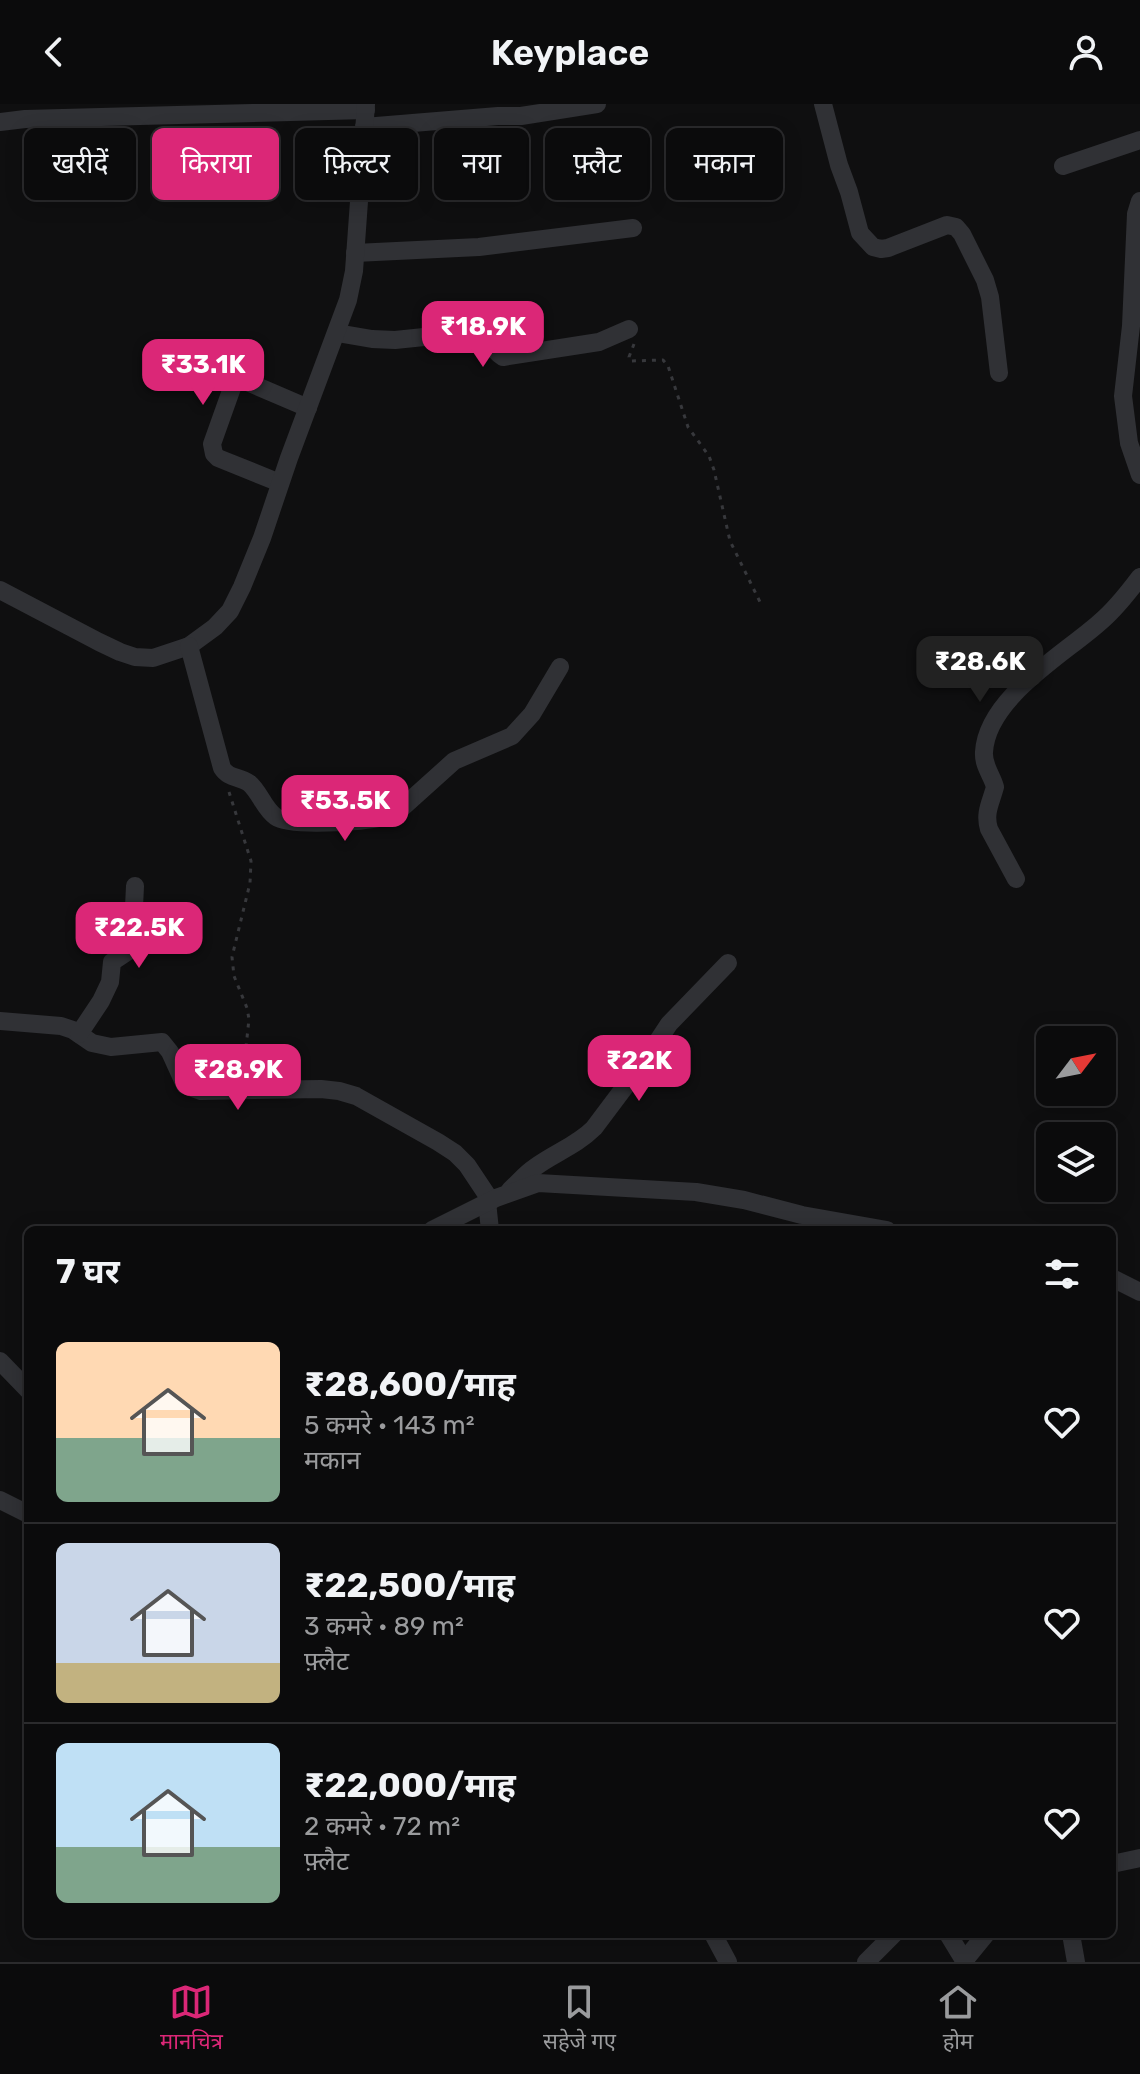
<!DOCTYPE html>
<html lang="hi">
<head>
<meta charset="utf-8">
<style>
	body { margin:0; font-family:Rubik,"Noto Sans Devanagari",sans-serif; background:#19191a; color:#f1f3f6; height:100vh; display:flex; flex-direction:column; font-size:30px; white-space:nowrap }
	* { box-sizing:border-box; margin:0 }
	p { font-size:26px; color:#9a9b9d }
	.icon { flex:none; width:44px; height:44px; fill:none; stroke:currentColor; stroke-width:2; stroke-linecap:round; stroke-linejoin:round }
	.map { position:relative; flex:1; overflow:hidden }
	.side { position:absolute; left:24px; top:1122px; width:1092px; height:712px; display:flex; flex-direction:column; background:#0b0b0c; border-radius:12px; box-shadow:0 4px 20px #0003,0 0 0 2px #2b2b2d }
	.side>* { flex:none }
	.banner { position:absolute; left:24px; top:24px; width:1092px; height:72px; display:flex; gap:16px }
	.needle { width:52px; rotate:58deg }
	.buttons { position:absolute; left:1036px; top:922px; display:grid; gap:16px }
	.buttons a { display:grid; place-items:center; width:80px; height:80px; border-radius:12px; background:#0b0b0c; box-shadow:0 4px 20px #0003,0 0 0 2px #2b2b2d; font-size:40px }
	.price { position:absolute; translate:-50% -68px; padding:0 18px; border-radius:16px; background:#db2777; color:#fff; font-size:26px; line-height:52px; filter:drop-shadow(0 2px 4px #0008) }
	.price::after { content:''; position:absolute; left:50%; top:48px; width:24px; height:18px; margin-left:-12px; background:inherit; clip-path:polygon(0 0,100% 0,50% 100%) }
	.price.active { background:#222; color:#fff }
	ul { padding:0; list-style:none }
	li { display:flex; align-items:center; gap:24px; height:200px; padding:0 32px }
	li+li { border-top:2px solid #2b2b2d }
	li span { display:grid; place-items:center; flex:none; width:224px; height:160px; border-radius:12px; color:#555 }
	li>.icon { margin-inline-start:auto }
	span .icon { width:96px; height:96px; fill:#fffc; stroke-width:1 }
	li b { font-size:34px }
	h2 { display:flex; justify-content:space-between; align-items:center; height:96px; padding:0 32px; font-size:34px }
	.chip { padding:0 28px; border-radius:12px; background:#0b0b0c; box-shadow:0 4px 20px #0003,0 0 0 2px #2b2b2d; font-size:28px; line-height:72px }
	.chip.active { background:#db2777; color:#fff }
	header { display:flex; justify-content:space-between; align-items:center; height:104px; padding:0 32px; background:#0b0b0c; font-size:36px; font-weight:600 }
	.tabs { display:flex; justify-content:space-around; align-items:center; height:112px; border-top:2px solid #2b2b2d; background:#0b0b0c; font-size:22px; color:#9a9b9d }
	.tabs a { display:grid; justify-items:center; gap:4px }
	.tabs .active { color:#db2777 }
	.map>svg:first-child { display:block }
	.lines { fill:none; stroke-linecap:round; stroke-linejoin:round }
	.path { stroke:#37383c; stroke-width:3; stroke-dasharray:4 6; stroke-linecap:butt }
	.minor { stroke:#303135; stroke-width:18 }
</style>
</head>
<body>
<header><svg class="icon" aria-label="back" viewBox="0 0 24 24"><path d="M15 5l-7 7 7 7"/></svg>Keyplace<svg class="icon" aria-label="person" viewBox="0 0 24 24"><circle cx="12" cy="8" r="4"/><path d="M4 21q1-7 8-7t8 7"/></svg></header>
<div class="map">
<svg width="1140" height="1858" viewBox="0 0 1140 1858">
	<rect width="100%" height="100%" fill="#0f0f10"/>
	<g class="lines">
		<g class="path">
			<polyline points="634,240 629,253 630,257 663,256 668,262 688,323 709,352 714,366 730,437 762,502"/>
			<polyline points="229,688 251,757 250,779 232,853 234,872 247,904 249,915 243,971"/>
		</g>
		<g class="minor">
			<polyline points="823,0 839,61 849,88 860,129 873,143 881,145 888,144 947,121 956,123 962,130 985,176 990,193 999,269"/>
			<polyline points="0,18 25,15 366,6"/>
			<polyline points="364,23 498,12 521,12 597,0"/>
			<polyline points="1063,62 1140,36"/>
			<polyline points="1140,97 1136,110 1131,222 1123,292 1129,339 1140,371"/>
			<polyline points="355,149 479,143 633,124"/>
			<path d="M337,229L372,235L395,236L482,227C491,235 492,247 503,253L599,238L629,225"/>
			<polyline points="280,379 218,354 214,350 212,340 233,281 237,278 245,277 308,304"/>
			<polyline points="0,486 99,538 120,548 135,553 153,554 189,542 215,523 230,507 242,483 262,434 289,354 348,196 354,167 366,0"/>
			<path d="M189,542L222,664C229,675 239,672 249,679C260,688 264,705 276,713C290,723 363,718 382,713C390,711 397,707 404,702L454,657L512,632L532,610L560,563"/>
			<path d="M1016,775L989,725C984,709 991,698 995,683C992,671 983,662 984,648C987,594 1063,551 1099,519C1115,506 1128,489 1140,473"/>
			<polyline points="0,917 61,922 73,926 92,939 111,943 162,938 170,948 185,981 201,987 321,985 339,987 356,992 438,1038 455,1049 467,1061 491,1097"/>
			<polyline points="79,930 101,897 110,878 112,858 139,840 140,837 134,803 135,782"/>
			<path d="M510,1086C518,1079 525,1070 534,1064C554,1049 576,1042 594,1024L648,952L669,920L728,859"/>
			<polyline points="487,1098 490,1126"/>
			<polyline points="432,1126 496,1094 538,1079 696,1088 744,1096 802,1111 887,1126"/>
			<polyline points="1112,1174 1140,1188"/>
			<polyline points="0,1257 28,1286"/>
			<polyline points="0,1396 28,1410"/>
			<polyline points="1112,1760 1140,1754"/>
			<polyline points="713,1830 728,1858"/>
			<polyline points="948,1830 965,1858"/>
			<polyline points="1071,1830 1076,1858"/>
			<polyline points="964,1857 986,1830"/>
			<polyline points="866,1858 894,1830"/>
		</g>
	</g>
</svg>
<div class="buttons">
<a><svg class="needle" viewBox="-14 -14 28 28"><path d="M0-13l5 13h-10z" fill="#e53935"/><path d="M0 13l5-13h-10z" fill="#9a9b9d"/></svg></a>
<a><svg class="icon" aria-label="layers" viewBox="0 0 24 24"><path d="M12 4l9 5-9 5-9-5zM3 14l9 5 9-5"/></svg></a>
</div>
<b class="price" style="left:483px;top:265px">₹18.9K</b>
<b class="price" style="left:203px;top:303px">₹33.1K</b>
<b class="price active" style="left:980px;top:600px">₹28.6K</b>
<b class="price" style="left:345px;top:739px">₹53.5K</b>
<b class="price" style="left:139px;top:866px">₹22.5K</b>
<b class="price" style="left:639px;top:999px">₹22K</b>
<b class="price" style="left:238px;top:1008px">₹28.9K</b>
<div class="banner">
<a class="chip">खरीदें</a>
<a class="chip active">किराया</a>
<a class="chip">फ़िल्टर</a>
<a class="chip">नया</a>
<a class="chip">फ़्लैट</a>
<a class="chip">मकान</a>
</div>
<section class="side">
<h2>7 घर<svg class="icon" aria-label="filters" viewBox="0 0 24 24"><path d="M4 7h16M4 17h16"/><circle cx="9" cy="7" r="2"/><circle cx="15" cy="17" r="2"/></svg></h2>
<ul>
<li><span style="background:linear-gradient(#ffd9b3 60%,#7fa58c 0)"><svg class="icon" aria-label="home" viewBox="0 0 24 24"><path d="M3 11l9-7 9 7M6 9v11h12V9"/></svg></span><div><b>₹28,600/माह</b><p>5 कमरे · 143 m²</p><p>मकान</p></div><svg class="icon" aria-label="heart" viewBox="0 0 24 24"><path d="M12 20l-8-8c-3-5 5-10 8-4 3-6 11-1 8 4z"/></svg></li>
<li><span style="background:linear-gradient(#c9d6e8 75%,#c2b280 0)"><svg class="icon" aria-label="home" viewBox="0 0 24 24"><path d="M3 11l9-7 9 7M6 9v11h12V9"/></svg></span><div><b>₹22,500/माह</b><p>3 कमरे · 89 m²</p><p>फ़्लैट</p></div><svg class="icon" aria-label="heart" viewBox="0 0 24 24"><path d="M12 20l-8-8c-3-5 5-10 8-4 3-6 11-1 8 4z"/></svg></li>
<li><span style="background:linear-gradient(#bfe0f5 65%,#7fa58c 0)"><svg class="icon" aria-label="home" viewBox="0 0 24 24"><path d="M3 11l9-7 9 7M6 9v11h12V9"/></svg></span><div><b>₹22,000/माह</b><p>2 कमरे · 72 m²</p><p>फ़्लैट</p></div><svg class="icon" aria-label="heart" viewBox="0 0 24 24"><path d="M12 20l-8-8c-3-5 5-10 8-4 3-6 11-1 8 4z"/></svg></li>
</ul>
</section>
</div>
<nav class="tabs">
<a class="active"><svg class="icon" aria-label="map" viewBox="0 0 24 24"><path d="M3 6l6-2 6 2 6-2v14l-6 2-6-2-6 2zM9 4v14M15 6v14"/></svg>मानचित्र</a>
<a><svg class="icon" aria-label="saved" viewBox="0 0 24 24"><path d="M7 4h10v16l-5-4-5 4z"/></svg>सहेजे गए</a>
<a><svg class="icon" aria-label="home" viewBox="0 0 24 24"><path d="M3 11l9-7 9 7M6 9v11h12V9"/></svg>होम</a>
</nav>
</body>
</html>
